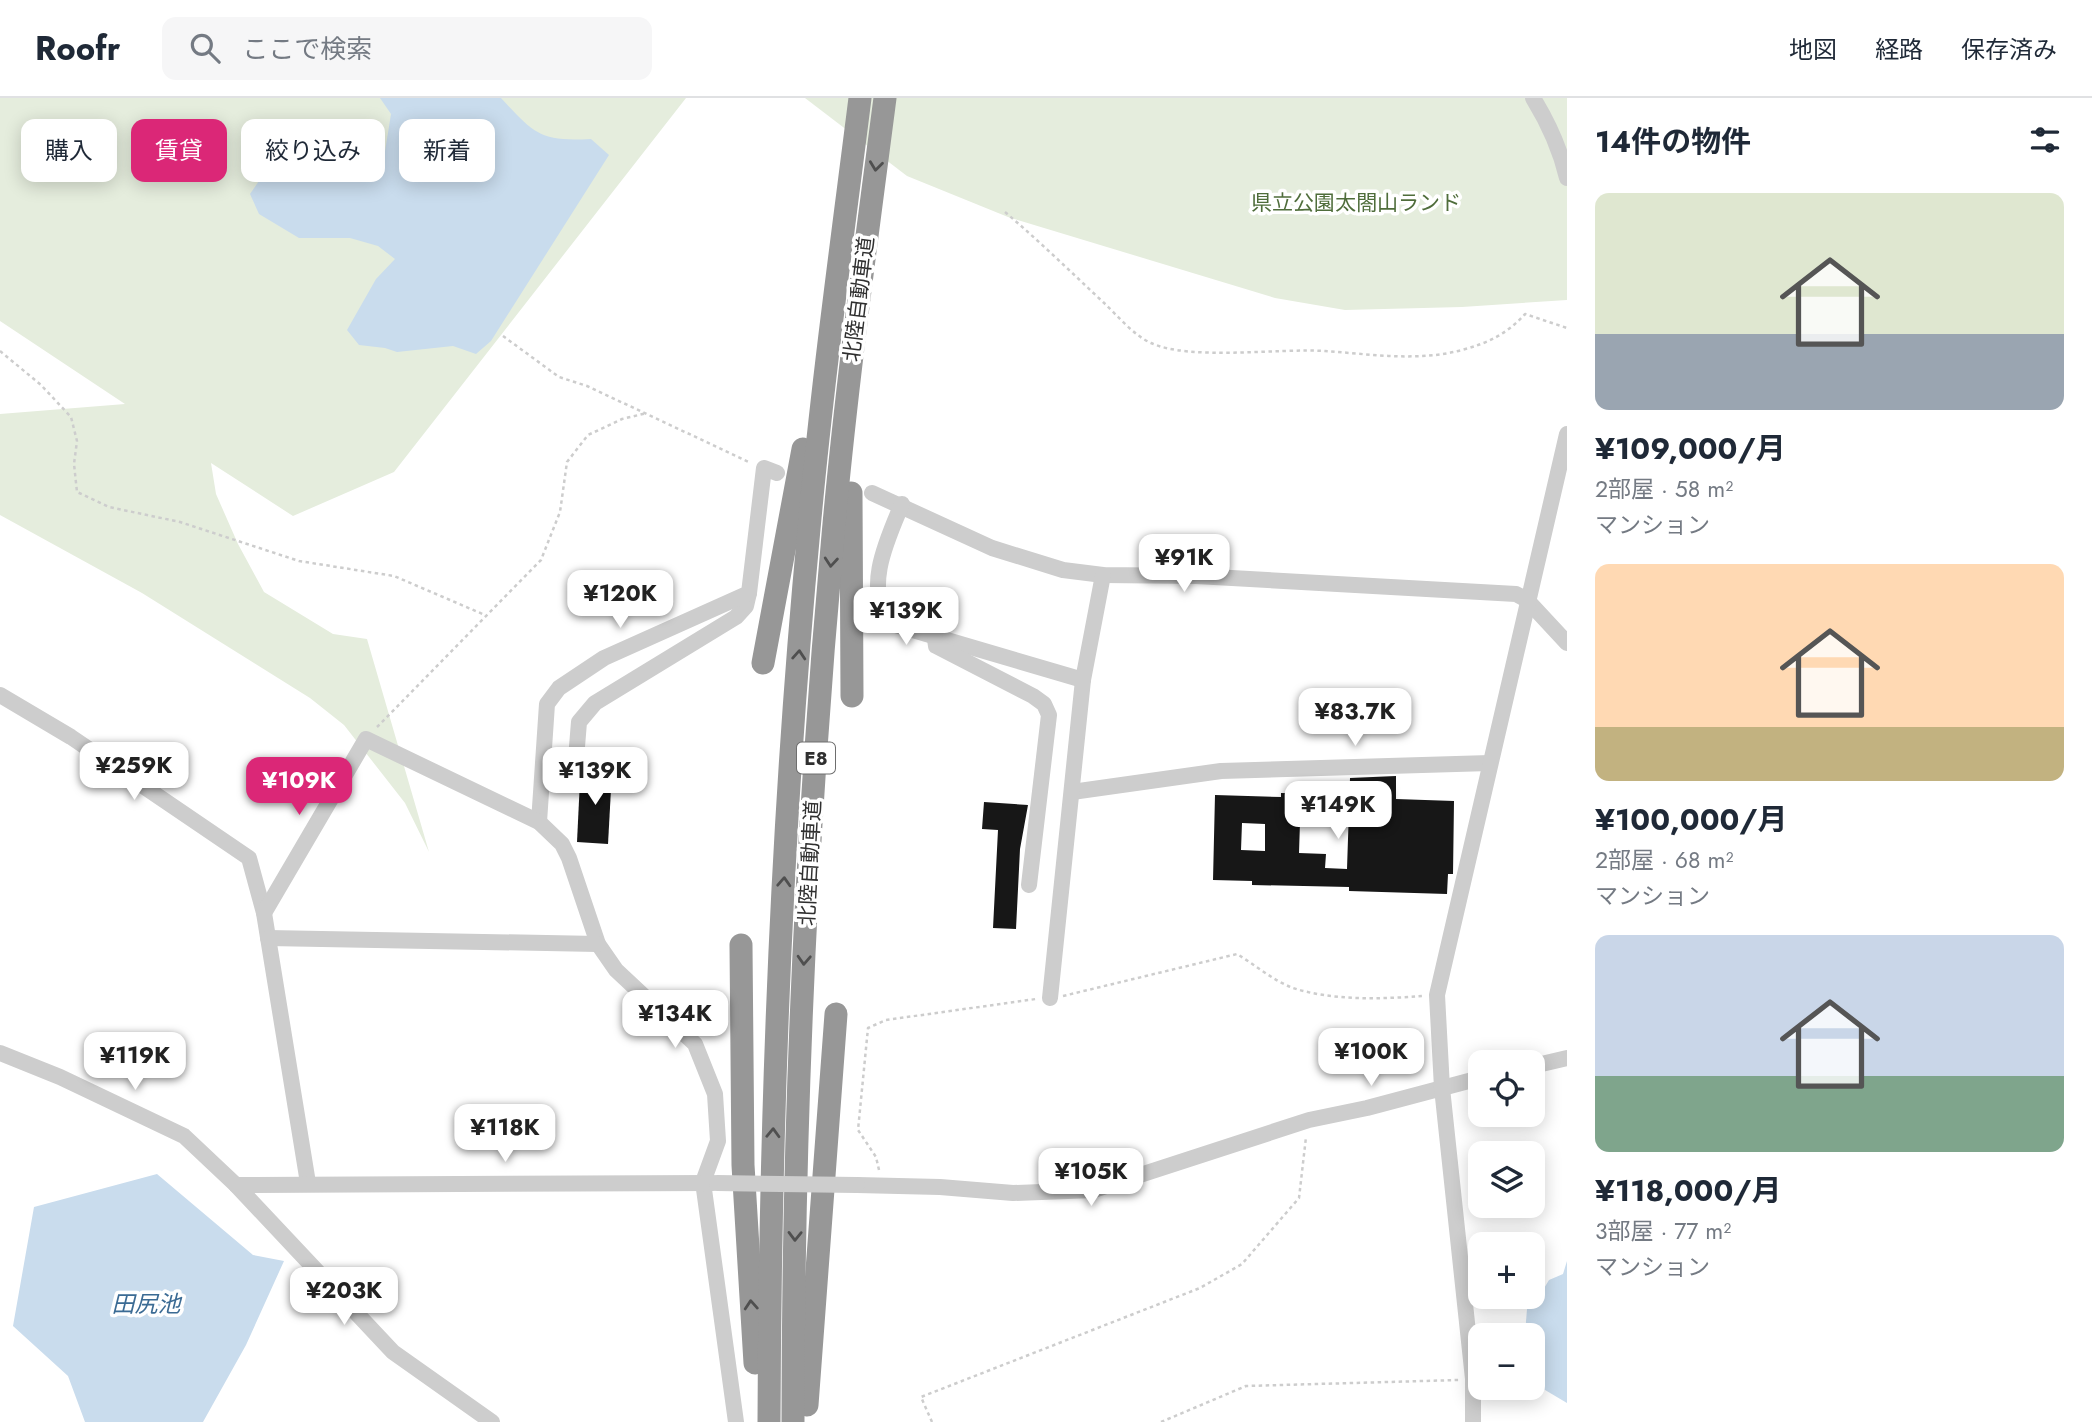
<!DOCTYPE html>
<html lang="ja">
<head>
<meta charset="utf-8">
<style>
	body { margin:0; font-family:Jost,"Noto Sans JP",sans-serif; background:#f6f6f7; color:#1f2937; height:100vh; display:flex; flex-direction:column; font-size:26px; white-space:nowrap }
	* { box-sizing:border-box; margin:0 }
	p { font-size:23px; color:#747a83 }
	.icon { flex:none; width:38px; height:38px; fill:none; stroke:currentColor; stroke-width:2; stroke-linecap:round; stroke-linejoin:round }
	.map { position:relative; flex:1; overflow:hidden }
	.side { display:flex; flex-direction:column; background:#fff; width:525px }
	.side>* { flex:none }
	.hud { position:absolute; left:21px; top:21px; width:665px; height:63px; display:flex; gap:14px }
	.fabs { position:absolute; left:1468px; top:952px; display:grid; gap:14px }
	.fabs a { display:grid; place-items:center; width:77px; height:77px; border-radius:14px; background:#fff; box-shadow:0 4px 18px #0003; font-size:35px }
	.price { position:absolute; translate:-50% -60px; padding:0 16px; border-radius:14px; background:#fff; color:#222; font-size:23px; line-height:46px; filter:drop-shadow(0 2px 4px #0008) }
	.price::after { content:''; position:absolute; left:50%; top:42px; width:21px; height:16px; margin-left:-10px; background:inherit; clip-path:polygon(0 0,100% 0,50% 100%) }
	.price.active { background:#db2777; color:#fff }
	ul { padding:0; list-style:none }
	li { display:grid; align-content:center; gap:14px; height:371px; padding:0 28px }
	li span { display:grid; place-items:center; height:217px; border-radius:14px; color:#555 }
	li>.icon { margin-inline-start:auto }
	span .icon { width:126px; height:126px; fill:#fffc; stroke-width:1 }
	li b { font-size:30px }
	h2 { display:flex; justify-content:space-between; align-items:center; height:84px; padding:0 28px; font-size:30px }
	.chip { padding:0 24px; border-radius:14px; background:#fff; box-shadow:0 4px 18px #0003; font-size:24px; line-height:63px }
	.chip.active { background:#db2777; color:#fff }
	header { display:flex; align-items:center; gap:42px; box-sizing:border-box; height:98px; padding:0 35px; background:#fff; border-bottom:2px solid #e0e1e3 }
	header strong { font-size:33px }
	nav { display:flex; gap:38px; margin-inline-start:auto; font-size:24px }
	.search { width:490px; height:63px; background:#f6f6f7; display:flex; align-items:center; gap:18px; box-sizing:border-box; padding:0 24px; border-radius:14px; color:#747a83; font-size:26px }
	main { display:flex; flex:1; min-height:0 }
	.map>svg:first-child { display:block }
	.green { fill:#e5eddd }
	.water { fill:#c9dced }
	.building { fill:#171717; fill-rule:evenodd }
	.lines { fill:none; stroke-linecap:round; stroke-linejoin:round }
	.path { stroke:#cdcdcd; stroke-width:2.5; stroke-dasharray:3.5 3.5; stroke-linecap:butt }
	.minor { stroke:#cdcdcd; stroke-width:16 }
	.highway { stroke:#979797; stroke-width:23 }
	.minor-bridge { stroke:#cdcdcd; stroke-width:16 }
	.oneway { stroke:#4f4f4f }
	.labels { text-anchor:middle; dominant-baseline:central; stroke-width:7; stroke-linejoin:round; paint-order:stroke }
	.shield { fill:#fff; stroke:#6e6e6e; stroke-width:2 }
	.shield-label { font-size:19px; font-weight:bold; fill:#303030 }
	.park-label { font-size:21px; fill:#4f6d3b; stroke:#fff }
	.street-label { font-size:21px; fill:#303030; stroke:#fff }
	.water-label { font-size:23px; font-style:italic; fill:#3b6b94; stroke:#fff }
</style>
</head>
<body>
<header>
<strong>Roofr</strong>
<div class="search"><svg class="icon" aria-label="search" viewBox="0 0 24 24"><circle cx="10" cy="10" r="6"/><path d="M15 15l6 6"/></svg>ここで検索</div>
<nav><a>地図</a><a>経路</a><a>保存済み</a></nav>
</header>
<main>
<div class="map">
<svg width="1567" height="1324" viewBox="0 0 1567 1324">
	<rect width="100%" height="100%" fill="#fff"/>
	<g class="green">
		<polygon points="0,0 686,0 394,374 293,418 211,365 216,396 238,446 264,494 333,536 367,541 429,754 405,705 344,627 310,600 142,495 0,417 0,316 125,306 0,223"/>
		<polygon points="805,0 1567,0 1567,202 1462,209 1345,212 1275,200 1008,119 907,78"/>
	</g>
	<g class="water">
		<path d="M380,0H501C534,36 541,44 591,41L609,57L491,243L476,256L453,248L397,254L385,250L359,247L347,232L376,181L395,161L378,148L350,140H299L259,116L250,96L263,77L304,68L344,76L383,66L391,16Z"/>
		<polygon points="157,1076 253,1157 284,1163 246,1247 203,1324 85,1324 68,1278 13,1228 34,1109"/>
		<polygon points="1567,1163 1567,1305 1540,1289 1533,1282 1533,1237 1525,1236 1527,1211 1534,1207 1549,1182 1563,1176"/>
	</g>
	<g class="building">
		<polygon points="586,672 612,673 608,746 577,744 580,682"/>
		<path d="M1396,678V701L1454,703L1453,776H1448L1447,796L1349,793V789L1252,787V783L1213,782L1215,697L1281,699V695L1327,696L1326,725L1300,724L1299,755L1326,756L1325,770L1347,771L1350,680ZM1242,725L1265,726V753L1241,752Z"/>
		<polygon points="984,704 1028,707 1020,751 1016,831 993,830 998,732 982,731"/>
	</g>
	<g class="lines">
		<g class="path">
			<path d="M1005,114C1039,143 1070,173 1103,204C1117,217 1133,237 1151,245C1190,263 1279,250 1325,253C1369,256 1418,264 1462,252C1488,245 1507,236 1525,216L1567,230"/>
			<polyline points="503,238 559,279 587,288 751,365"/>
			<polyline points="0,253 41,287 71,319 77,343 74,366 77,394 109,409 180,424 299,463 394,478 485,517"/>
			<polyline points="377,629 541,462 560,414 567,364 588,337 622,321 647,315"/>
			<path d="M1063,898L1237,856C1255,867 1274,883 1293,890C1333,903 1382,901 1423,898"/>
			<polyline points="879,1072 876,1059 858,1032 868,930 886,922 1036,901"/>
			<polyline points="932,1324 921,1299 1200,1190 1242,1166 1299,1100 1306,1039"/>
			<polyline points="1161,1324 1246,1288 1459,1282"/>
		</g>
		<g class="minor">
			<path d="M1533,0C1549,26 1560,50 1567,80"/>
			<polyline points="872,395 992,450 1063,472 1103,477 1196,478 1516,496 1527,502 1567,545"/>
			<path d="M902,406C887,442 864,489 889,525L1083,582"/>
			<polyline points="935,541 936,548 1033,598 1044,606 1049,617 1029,787"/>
			<polyline points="0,597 71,639 249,760 264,815 308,1085"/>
			<polyline points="575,673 579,624 595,605 736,519 746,508 749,495"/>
			<polyline points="1072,694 1221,673 1490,665"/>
			<polyline points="539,724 547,606 559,590 604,560 749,495 764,370 777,375"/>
			<polyline points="264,815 366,641 539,724 562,746 569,760 598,846 616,872 695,946 715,996 718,1043 703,1084 736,1324"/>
			<polyline points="268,840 598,846"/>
			<polyline points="1050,900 1083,582 1103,477"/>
			<polyline points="0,955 60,979 184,1038 236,1087 393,1254 492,1324"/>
			<polyline points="1533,968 1567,960"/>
			<polyline points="236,1087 713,1085"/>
			<polyline points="857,1087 940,1089 1013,1095 1094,1092 1309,1022 1367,1010 1480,980"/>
			<polyline points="1473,1324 1473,1281 1442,990 1437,897 1567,336"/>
		</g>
		<g class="highway">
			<polyline points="851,395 852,598"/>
			<polyline points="763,565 803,351"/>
			<polyline points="741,847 743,1067 755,1265"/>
			<polyline points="807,1307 836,916"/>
			<path d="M769,1324C770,1026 781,727 809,431C822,287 842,143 860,0"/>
			<path d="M793,1324C793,1028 806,732 833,437C846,291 866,146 885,0"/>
		</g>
		<polyline class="minor-bridge" points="717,1085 857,1087"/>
	</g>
	<defs><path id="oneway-chevron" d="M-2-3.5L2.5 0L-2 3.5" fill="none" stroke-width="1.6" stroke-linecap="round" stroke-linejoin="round" transform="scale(1.75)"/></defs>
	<g class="oneway">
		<use href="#oneway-chevron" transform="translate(876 68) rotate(97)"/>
		<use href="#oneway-chevron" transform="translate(831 464) rotate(95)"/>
		<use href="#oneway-chevron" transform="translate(799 557) rotate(-86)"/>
		<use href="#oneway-chevron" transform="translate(784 784) rotate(-87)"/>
		<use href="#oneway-chevron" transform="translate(804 862) rotate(93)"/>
		<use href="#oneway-chevron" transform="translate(773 1035) rotate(-88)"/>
		<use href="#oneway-chevron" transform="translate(795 1138) rotate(91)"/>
		<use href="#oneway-chevron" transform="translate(751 1207) rotate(-94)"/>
	</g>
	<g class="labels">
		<rect class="shield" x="797" y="644.5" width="38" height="31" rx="5"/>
		<g class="shield-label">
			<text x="816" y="660">E8</text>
		</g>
		<g class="park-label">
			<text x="1356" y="105">県立公園太閤山ランド</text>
		</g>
		<g class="street-label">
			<text transform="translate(859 201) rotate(-83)">北陸自動車道</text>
			<text transform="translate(810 765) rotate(-87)">北陸自動車道</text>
		</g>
		<g class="water-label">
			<text x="146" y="1206">田尻池</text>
		</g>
	</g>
</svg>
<div class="fabs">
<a><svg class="icon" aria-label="locate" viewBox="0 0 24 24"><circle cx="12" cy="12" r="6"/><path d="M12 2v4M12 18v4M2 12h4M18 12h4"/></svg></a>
<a><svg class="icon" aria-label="layers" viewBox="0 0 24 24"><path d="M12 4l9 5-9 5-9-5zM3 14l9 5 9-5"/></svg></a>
<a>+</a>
<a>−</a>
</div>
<b class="price" style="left:1184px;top:496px">¥91K</b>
<b class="price" style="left:620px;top:532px">¥120K</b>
<b class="price" style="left:906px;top:549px">¥139K</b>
<b class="price" style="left:1355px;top:650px">¥83.7K</b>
<b class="price" style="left:134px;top:704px">¥259K</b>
<b class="price" style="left:595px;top:709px">¥139K</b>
<b class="price active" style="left:299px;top:719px">¥109K</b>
<b class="price" style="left:1338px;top:743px">¥149K</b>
<b class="price" style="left:675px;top:952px">¥134K</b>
<b class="price" style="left:1371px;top:990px">¥100K</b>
<b class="price" style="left:135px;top:994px">¥119K</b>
<b class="price" style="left:505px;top:1066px">¥118K</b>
<b class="price" style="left:1091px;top:1110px">¥105K</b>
<b class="price" style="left:344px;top:1229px">¥203K</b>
<div class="hud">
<a class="chip">購入</a>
<a class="chip active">賃貸</a>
<a class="chip">絞り込み</a>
<a class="chip">新着</a>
</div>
</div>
<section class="side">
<h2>14件の物件<svg class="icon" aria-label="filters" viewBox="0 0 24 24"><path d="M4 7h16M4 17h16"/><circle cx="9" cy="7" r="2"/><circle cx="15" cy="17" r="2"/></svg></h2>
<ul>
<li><span style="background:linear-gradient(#dfe7d0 65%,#9aa5b1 0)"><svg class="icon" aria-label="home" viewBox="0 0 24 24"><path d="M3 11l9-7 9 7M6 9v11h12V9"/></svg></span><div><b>¥109,000/月</b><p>2部屋 · 58 m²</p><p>マンション</p></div></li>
<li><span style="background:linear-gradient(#ffd9b3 75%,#c2b280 0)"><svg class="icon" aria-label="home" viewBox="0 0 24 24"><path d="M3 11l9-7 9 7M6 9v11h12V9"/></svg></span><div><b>¥100,000/月</b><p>2部屋 · 68 m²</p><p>マンション</p></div></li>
<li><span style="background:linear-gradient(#c9d6e8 65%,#7fa58c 0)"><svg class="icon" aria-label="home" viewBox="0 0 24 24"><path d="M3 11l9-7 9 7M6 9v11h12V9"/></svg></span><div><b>¥118,000/月</b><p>3部屋 · 77 m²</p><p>マンション</p></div></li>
</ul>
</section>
</main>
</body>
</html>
